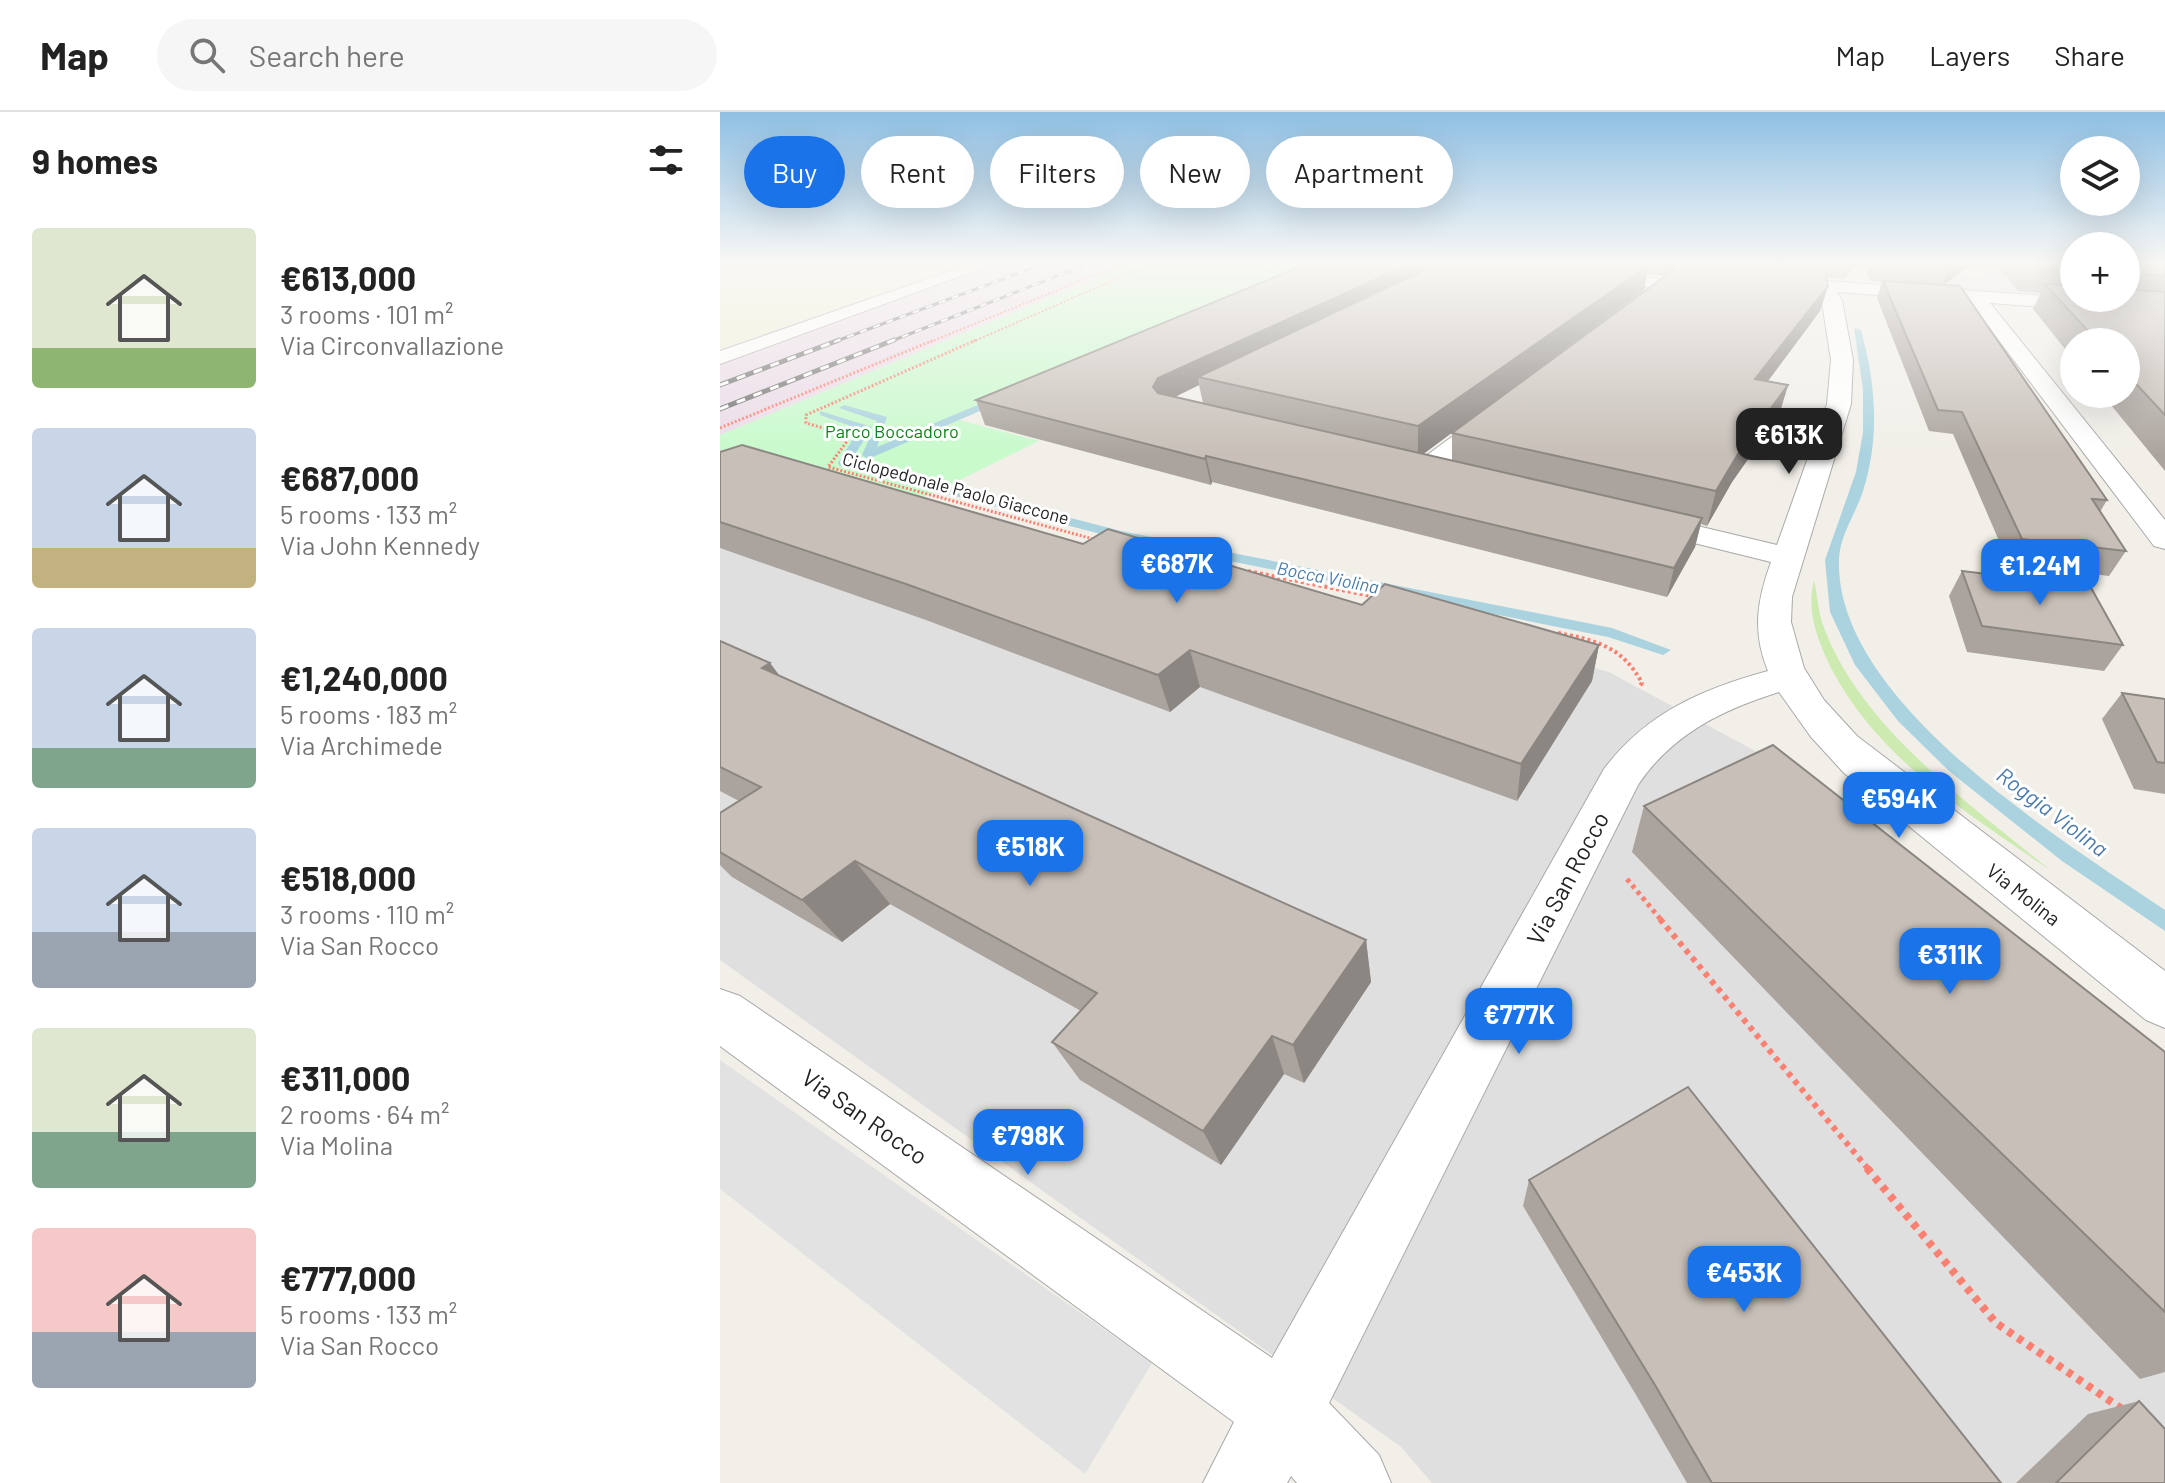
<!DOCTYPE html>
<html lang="en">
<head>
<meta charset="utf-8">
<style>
	body { margin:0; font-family:Barlow,sans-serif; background:#f6f6f6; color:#222; height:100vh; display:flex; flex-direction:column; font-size:30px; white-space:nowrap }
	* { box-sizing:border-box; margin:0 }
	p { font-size:26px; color:#767676 }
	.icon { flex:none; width:44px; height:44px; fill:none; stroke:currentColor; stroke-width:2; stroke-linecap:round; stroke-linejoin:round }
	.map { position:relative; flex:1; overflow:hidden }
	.panel { display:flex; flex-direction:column; background:#fff; width:720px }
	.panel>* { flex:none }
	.top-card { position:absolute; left:24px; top:24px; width:760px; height:72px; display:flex; gap:16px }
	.tools { position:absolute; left:1340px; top:24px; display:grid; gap:16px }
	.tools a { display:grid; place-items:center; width:80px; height:80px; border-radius:50%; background:#fff; box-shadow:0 8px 32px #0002; font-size:40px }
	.price { position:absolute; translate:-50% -68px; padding:0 18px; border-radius:16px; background:#1a73e8; color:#fff; font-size:26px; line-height:52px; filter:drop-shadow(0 2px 4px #0008) }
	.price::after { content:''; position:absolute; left:50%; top:48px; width:24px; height:18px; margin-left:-12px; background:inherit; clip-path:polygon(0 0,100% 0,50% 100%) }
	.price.active { background:#222; color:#fff }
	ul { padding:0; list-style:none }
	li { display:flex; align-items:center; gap:24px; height:200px; padding:0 32px }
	li span { display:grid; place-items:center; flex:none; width:224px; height:160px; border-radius:8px; color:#555 }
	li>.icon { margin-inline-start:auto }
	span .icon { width:96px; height:96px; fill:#fffc; stroke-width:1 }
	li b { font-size:34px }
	h2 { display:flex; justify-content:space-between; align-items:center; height:96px; padding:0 32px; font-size:34px }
	.pill { padding:0 28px; border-radius:36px; background:#fff; box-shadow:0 8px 32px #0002; font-size:28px; line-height:72px }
	.pill.active { background:#1a73e8; color:#fff }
	header { display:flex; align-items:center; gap:48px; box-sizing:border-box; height:112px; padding:0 40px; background:#fff; border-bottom:2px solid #e0e0e0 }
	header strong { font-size:38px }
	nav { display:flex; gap:44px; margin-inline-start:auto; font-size:28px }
	.search { width:560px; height:72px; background:#f6f6f6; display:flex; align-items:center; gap:20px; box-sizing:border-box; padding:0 28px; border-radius:44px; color:#767676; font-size:30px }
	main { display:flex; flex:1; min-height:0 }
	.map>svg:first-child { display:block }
	.residential { fill:#e0dfdf }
	.industrial { fill:#ebdbe8 }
	.farmland { fill:#eef0d5 }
	.grass { fill:#cdebb0 }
	.park { fill:#c8facc }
	.parking { fill:#e2e2e2 }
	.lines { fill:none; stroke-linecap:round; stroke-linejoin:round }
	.stream { fill:#aad3df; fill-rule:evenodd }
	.minor-casing { stroke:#a9a9a9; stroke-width:2 }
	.path-far5 { stroke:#fa8072; stroke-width:2; stroke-dasharray:2 2; stroke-linecap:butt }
	.path-far4 { stroke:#fa8072; stroke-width:3; stroke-dasharray:2 2; stroke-linecap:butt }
	.path-far3 { stroke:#fa8072; stroke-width:4; stroke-dasharray:3 3; stroke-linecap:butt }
	.path-far2 { stroke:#fa8072; stroke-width:5; stroke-dasharray:4 4; stroke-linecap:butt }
	.path-far1 { stroke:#fa8072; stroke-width:6; stroke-dasharray:5 5; stroke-linecap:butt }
	.path { stroke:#fa8072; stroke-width:8; stroke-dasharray:6 6; stroke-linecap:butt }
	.minor { fill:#fff; fill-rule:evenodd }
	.rail-far1-casing { stroke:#707070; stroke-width:3 }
	.rail-casing { stroke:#707070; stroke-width:5 }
	.rail-far1 { stroke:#fff; stroke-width:2; stroke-dasharray:7; stroke-linecap:butt }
	.rail { stroke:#fff; stroke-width:3; stroke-dasharray:9; stroke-linecap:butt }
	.wall { fill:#aba49e; fill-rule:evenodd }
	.shaded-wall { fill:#8b8681 }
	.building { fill:#c7bfb8; stroke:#8b8681; stroke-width:2 }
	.labels { text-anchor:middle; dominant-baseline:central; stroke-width:6; stroke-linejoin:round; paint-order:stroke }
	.far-park-label { font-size:18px; fill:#0c8416; stroke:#fff }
	.far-street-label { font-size:18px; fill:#222; stroke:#fff }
	.far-water-label { font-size:18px; font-style:italic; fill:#4a7aab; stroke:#fff }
	.street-label { font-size:20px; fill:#222; stroke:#fff }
	.water-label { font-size:22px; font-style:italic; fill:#4a7aab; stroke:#fff }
	.near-street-label { font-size:24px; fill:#222; stroke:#fff }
</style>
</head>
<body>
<header>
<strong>Map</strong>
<div class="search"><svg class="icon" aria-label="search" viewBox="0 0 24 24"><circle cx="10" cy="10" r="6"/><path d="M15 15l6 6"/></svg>Search here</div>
<nav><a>Map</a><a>Layers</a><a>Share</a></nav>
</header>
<main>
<section class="panel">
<h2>9 homes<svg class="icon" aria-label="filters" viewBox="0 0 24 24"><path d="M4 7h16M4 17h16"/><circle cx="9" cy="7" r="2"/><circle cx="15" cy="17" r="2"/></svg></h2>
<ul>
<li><span style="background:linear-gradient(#dfe7d0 75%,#8fb573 0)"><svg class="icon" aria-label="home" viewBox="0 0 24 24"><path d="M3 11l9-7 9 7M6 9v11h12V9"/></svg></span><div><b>€613,000</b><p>3 rooms · 101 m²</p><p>Via Circonvallazione</p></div></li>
<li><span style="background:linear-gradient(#c9d6e8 75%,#c2b280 0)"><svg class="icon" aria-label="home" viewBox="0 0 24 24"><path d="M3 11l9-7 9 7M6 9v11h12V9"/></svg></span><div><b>€687,000</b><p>5 rooms · 133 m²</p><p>Via John Kennedy</p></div></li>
<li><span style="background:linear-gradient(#c9d6e8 75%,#7fa58c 0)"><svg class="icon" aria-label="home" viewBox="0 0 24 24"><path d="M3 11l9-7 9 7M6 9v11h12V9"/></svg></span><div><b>€1,240,000</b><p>5 rooms · 183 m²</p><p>Via Archimede</p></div></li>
<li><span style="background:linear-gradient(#c9d6e8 65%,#9aa5b1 0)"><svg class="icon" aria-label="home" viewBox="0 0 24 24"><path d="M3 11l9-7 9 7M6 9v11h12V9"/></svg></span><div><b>€518,000</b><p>3 rooms · 110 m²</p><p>Via San Rocco</p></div></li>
<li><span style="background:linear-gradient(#dfe7d0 65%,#7fa58c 0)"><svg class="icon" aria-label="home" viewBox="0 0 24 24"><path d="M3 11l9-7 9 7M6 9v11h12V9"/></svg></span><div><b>€311,000</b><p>2 rooms · 64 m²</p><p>Via Molina</p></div></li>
<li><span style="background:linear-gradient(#f6c9c9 65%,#9aa5b1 0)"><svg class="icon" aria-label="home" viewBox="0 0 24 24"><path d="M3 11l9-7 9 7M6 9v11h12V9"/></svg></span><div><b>€777,000</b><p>5 rooms · 133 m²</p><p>Via San Rocco</p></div></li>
</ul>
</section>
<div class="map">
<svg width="1445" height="1371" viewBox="0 0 1445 1371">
	<rect width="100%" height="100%" fill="#f2efe9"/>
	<polygon class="residential" points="0,337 356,433 736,517 889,560 1076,661 1445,974 1445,1371 712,1371 681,1335 0,848"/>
	<polygon class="industrial" points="257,151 412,151 0,323 0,240"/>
	<polygon class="farmland" points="0,151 250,151 0,237"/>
	<path class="grass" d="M1094,468C1097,481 1098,497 1102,510C1137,613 1249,691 1330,758C1246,700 1159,648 1111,556C1097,527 1086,499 1094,468Z"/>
	<polygon class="park" points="412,151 606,151 235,307 319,329 193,391 0,337 0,323"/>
	<g class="parking">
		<polygon points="1190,159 1262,164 1261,159 1354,168 1354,186 1406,186 1445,194 1194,174"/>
		<polygon points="0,948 432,1251 365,1362 0,1077"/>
	</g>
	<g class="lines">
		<g class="stream">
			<path d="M1134,216L1141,218C1156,271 1160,326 1143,379C1136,401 1120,423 1119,447C1114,589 1341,727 1445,798V819L1342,749L1229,659L1178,609L1135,553L1110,500L1105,448L1136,360L1143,320V278Z"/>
			<polygon points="284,282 289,285 288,287 148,347 142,343 157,309 119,296 124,293 167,305 157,335"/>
			<polygon points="100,299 152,315 131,349 401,419 892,516 951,538 943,543 888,525 400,427 120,354 118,351 139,317 100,303"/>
		</g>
		<g class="minor-casing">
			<g id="minor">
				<polygon points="253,151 276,151 0,252 0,239"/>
				<polygon points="777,151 819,151 947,168 956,173 947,178 785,156"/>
				<path d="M1044,151H1068L1106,169L1445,192V204L1270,191L1445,408V437L1434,434L1250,190L1117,180L1122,188L1133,248L1131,292L1072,485L1071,510L1084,556L1104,588L1137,624L1445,859V916L1426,908L1124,661L1091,625L1059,580C1002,598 952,622 918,673L609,1291L659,1343L671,1371H577L571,1364L567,1371H483L514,1310L0,934V877L20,884L552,1246L884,657C926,601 982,577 1048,559C1032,520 1037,488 1051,450L909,415L904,409L909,403L919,400L1057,433L1107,292L1111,248L1101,184L1080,167Z"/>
				<polygon points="780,293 792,300 788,305 713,364 695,364 691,358 695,352 772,295"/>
			</g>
		</g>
		<g class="path-far5">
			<polyline points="210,230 404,151"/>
			<polyline points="252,230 433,151"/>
		</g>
		<g class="path-far4">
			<polyline points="256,228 86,303 86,311 131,324 108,355 377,428"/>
			<polyline points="0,316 214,228"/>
		</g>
		<g class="path-far3">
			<polyline points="528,459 656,485"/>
			<path d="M838,521C876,528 903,535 922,571L919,575"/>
		</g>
		<polyline class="path-far2" points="907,767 942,809"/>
		<polyline class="path-far1" points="940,807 1149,1058"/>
		<polyline class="path" points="1147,1056 1276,1211 1402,1297"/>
		<use href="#minor" class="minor"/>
		<g class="rail-far1-casing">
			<g id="rail-far1">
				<polyline points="114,230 326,151"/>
				<polyline points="169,230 370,151"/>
			</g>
		</g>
		<g class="rail-casing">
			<g id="rail">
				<polyline points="0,273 119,228"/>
				<polyline points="0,297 174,228"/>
			</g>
		</g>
		<use href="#rail-far1" class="rail-far1"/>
		<use href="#rail" class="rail"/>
	</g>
	<g class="wall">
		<path d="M589,151H961L943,164L927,162L924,178L703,342L732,349V321L963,151H1136L1124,167L1106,166L1108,174L1100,199L1048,269L1068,273L1059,303L1012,370L987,414L981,412L975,435L947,485L492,370L491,373L265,313L256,288ZM479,273L483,291L455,285Z"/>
		<polygon points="1143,151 1254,151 1223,173 1387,388 1380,400 1406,439 1389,464 1289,452 1233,322 1209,319 1157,186 1162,170 1150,169"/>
		<polygon points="1275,151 1354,151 1354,186 1406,186 1406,151 1445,151 1445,359 1382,282 1406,282 1406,230 1354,230 1354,248 1313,197 1321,181 1298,179"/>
		<polygon points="0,340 363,432 642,493 879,533 872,569 797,689 480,575 450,600 206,508 0,436"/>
		<polygon points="1242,459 1403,533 1384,559 1247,540 1229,484"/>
		<polygon points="0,529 50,551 59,563 646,828 651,870 584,971 564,962 501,1053 360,968 332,930 361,899 170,792 122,830 12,765 0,753 0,701 19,689 0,679"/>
		<polygon points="1402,581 1445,587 1445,682 1414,677 1382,607"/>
		<polygon points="924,694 1445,940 1445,1260 1420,1267 912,740"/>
		<polygon points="809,1068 1281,1371 967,1371 919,1288 803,1094"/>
		<polygon points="1419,1289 1445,1371 1296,1371 1368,1302"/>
	</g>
	<g class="shaded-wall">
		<polygon points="692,151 729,151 478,265 479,273 444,290 433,275 438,266"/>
		<polygon points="945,151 961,151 943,164"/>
		<polygon points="1129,151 1136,151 1124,167"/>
		<polygon points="1231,151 1254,151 1222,174"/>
		<polygon points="928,154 924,178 698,346 698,314"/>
		<polygon points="1108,174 1100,199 1027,297 1035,267"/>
		<polygon points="1068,273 1059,303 1012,370 987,414 996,379 1021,337"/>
		<polygon points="486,344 492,370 491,373 485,347"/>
		<polygon points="982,406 975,435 947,485 954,456"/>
		<polygon points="879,533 872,569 797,689 801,652"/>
		<polygon points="470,538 480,575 450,600 438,563"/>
		<polygon points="50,551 82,594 42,556"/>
		<polygon points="135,749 170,792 122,830 82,788"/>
		<polygon points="646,828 651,870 584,971 573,933"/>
		<polygon points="552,924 564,962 501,1053 483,1019"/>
	</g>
	<g class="building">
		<polygon points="589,151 692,151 438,266 433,275 438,281 982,406 954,456 486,344 485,347 256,288"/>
		<polygon points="719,151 905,151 928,154 698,314 478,265"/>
		<polygon points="963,151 1092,151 1105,161 1108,174 1035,267 1068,273 1021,337 996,379 732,321"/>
		<polygon points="1305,151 1354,151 1354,158 1309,155"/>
		<polygon points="1406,151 1445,151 1445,164 1406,161"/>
		<polygon points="1163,169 1240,174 1387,388 1372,387 1406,439 1302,427 1242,300 1218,298"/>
		<polygon points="1325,172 1354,174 1354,186 1406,186 1406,177 1445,180 1445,303 1406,261 1406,230 1378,230"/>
		<polygon points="22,333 363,432 388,417 642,493 665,472 879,533 801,652 470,538 438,563 186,472 0,410 0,340"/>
		<polygon points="1242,459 1370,474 1403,533 1262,514"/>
		<polygon points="0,529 50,551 42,556 646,828 573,933 552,924 483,1019 332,930 377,881 135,749 82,788 0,740 0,701 41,675 0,655"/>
		<polygon points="1402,581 1445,587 1445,651 1437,650"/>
		<polygon points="1053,633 1445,940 1445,1200 924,694"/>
		<polygon points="968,975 1281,1371 992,1371 935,1273 809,1068"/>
		<polygon points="1419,1289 1445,1317 1445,1371 1336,1371"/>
	</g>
	<linearGradient id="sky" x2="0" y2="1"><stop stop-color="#8fc0e4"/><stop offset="0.44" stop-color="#f9f8f5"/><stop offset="1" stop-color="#f9f8f5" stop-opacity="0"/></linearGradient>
	<rect width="1445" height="343" fill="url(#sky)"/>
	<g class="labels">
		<g class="far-park-label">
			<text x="172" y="319">Parco Boccadoro</text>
		</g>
		<g class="far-street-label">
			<text transform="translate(236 376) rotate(15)">Ciclopedonale Paolo Giaccone</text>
		</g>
		<g class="far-water-label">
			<text transform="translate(608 465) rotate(11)">Bocca Violina</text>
		</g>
		<g class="street-label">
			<text transform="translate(1304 782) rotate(38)">Via Molina</text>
		</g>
		<g class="water-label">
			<text transform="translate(1333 699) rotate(37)">Roggia Violina</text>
		</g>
		<g class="near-street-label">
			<text transform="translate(847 766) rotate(-62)">Via San Rocco</text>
			<text transform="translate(145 1004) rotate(35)">Via San Rocco</text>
		</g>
	</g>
</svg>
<div class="tools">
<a><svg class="icon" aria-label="layers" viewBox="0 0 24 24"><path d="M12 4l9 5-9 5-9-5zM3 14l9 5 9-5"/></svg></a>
<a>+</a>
<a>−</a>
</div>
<b class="price active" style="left:1069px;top:364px">€613K</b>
<b class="price" style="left:457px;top:493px">€687K</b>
<b class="price" style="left:1320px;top:495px">€1.24M</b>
<b class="price" style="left:1179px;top:728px">€594K</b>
<b class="price" style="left:310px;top:776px">€518K</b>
<b class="price" style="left:1230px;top:884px">€311K</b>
<b class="price" style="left:799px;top:944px">€777K</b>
<b class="price" style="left:308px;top:1065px">€798K</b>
<b class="price" style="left:1024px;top:1202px">€453K</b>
<div class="top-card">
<a class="pill active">Buy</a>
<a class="pill">Rent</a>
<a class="pill">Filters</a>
<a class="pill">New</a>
<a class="pill">Apartment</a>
</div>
</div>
</main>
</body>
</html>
